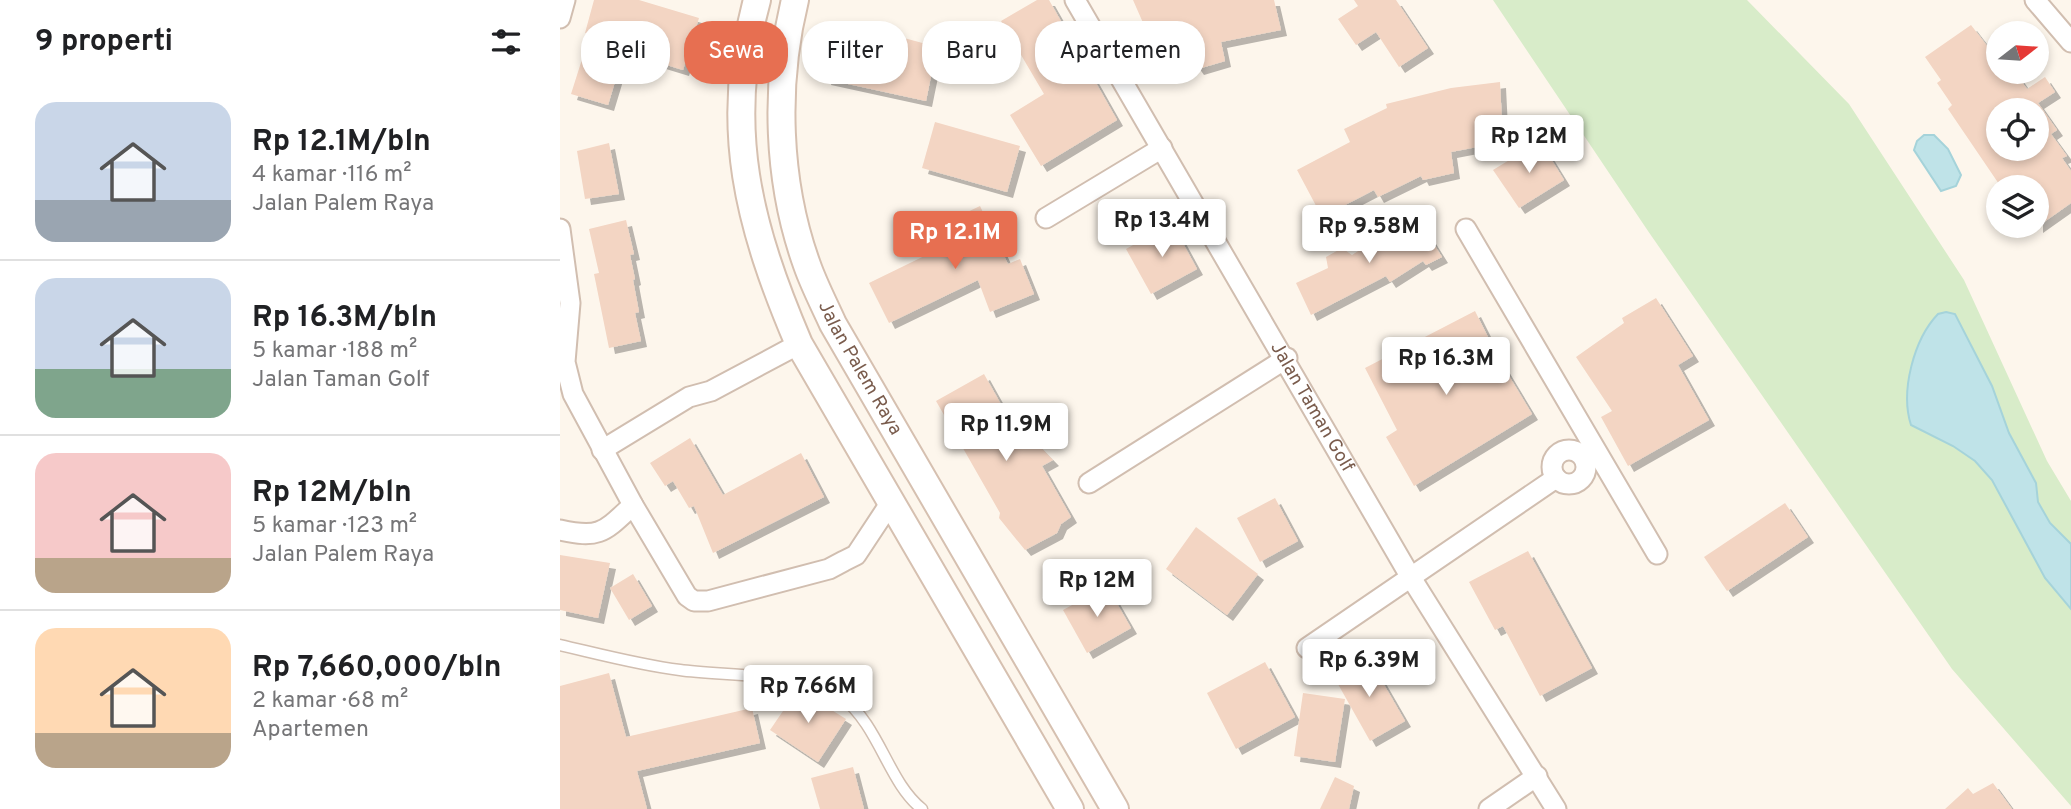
<!DOCTYPE html>
<html lang="id">
<head>
<meta charset="utf-8">
<style>
	body { margin:0; font-family:Overpass,sans-serif; background:#f2f2f2; color:#202124; height:100vh; display:flex; flex-direction:column; font-size:26px; white-space:nowrap }
	* { box-sizing:border-box; margin:0 }
	p { font-size:23px; color:#757577 }
	.icon { flex:none; width:38px; height:38px; fill:none; stroke:currentColor; stroke-width:2; stroke-linecap:round; stroke-linejoin:round }
	.map { position:relative; flex:1; overflow:hidden }
	.drawer { display:flex; flex-direction:column; background:#fff; width:560px }
	.drawer>* { flex:none }
	.top-card { position:absolute; left:21px; top:21px; width:665px; height:63px; display:flex; gap:14px }
	.needle { width:46px; rotate:73deg }
	.controls { position:absolute; left:1426px; top:21px; display:grid; gap:14px }
	.controls a { display:grid; place-items:center; width:63px; height:63px; border-radius:50%; background:#fff; box-shadow:0 4px 10px #0003; font-size:35px }
	.price { position:absolute; translate:-50% -60px; padding:0 16px; border-radius:7px; background:#fff; color:#222; font-size:23px; line-height:46px; filter:drop-shadow(0 2px 4px #0008) }
	.price::after { content:''; position:absolute; left:50%; top:42px; width:21px; height:16px; margin-left:-10px; background:inherit; clip-path:polygon(0 0,100% 0,50% 100%) }
	.price.current { background:#e76f51; color:#fff }
	ul { padding:0; list-style:none }
	li { display:flex; align-items:center; gap:21px; height:175px; padding:0 35px }
	li+li { border-top:2px solid #e0e0e0 }
	li span { display:grid; place-items:center; flex:none; width:196px; height:140px; border-radius:21px; color:#555 }
	li>.icon { margin-inline-start:auto }
	span .icon { width:84px; height:84px; fill:#fffc; stroke-width:1 }
	li b { font-size:30px }
	h2 { display:flex; justify-content:space-between; align-items:center; height:84px; padding:0 35px; font-size:30px }
	.chip { padding:0 24px; border-radius:28px; background:#fff; box-shadow:0 4px 10px #0003; font-size:24px; line-height:63px }
	.chip.current { background:#e76f51; color:#fff }
	main { display:flex; flex:1; min-height:0 }
	.map>svg:first-child { display:block }
	.green { fill:#d8ecc9 }
	.water { fill:#bfe3e8; stroke:#a5d3da; stroke-width:2 }
	.building { fill:#f3d5c3; fill-rule:evenodd; filter:url(#shadow) }
	.lines { fill:none; stroke-linecap:round; stroke-linejoin:round }
	.lane-casing { stroke:#d1beb0; stroke-width:13 }
	.street-casing { stroke:#d1beb0; stroke-width:23 }
	.secondary-casing { stroke:#d6c0b0; stroke-width:30 }
	.lane { stroke:#fff; stroke-width:10 }
	.street { stroke:#fff; stroke-width:19 }
	.secondary { stroke:#fff; stroke-width:26 }
	.labels { text-anchor:middle; dominant-baseline:central; stroke-width:6; stroke-linejoin:round; paint-order:stroke }
	.street-label { font-size:19px; fill:#7a5c4d; stroke:#fffaf3 }
</style>
</head>
<body>
<main>
<section class="drawer">
<h2>9 properti<svg class="icon" aria-label="filters" viewBox="0 0 24 24"><path d="M4 7h16M4 17h16"/><circle cx="9" cy="7" r="2"/><circle cx="15" cy="17" r="2"/></svg></h2>
<ul>
<li><span style="background:linear-gradient(#c9d6e8 70%,#9aa5b1 0)"><svg class="icon" aria-label="home" viewBox="0 0 24 24"><path d="M3 11l9-7 9 7M6 9v11h12V9"/></svg></span><div><b>Rp 12.1M/bln</b><p>4 kamar · 116 m²</p><p>Jalan Palem Raya</p></div></li>
<li><span style="background:linear-gradient(#c9d6e8 65%,#7fa58c 0)"><svg class="icon" aria-label="home" viewBox="0 0 24 24"><path d="M3 11l9-7 9 7M6 9v11h12V9"/></svg></span><div><b>Rp 16.3M/bln</b><p>5 kamar · 188 m²</p><p>Jalan Taman Golf</p></div></li>
<li><span style="background:linear-gradient(#f6c9c9 75%,#b9a48a 0)"><svg class="icon" aria-label="home" viewBox="0 0 24 24"><path d="M3 11l9-7 9 7M6 9v11h12V9"/></svg></span><div><b>Rp 12M/bln</b><p>5 kamar · 123 m²</p><p>Jalan Palem Raya</p></div></li>
<li><span style="background:linear-gradient(#ffd9b3 75%,#b9a48a 0)"><svg class="icon" aria-label="home" viewBox="0 0 24 24"><path d="M3 11l9-7 9 7M6 9v11h12V9"/></svg></span><div><b>Rp 7,660,000/bln</b><p>2 kamar · 68 m²</p><p>Apartemen</p></div></li>
</ul>
</section>
<div class="map">
<svg width="1511" height="809" viewBox="0 0 1511 809">
	<defs>
		<filter id="shadow"><feDropShadow dx="6" dy="6" stdDeviation="0" flood-color="#0004"/></filter>
	</defs>
	<rect width="100%" height="100%" fill="#fdf6ec"/>
	<polygon class="green" points="933,0 1187,0 1289,104 1404,280 1487,461 1511,501 1511,806 1392,669 1088,231"/>
	<g class="water">
		<polygon points="1364,135 1374,135 1388,149 1401,175 1396,186 1381,191 1354,150 1357,141"/>
		<path d="M1386,312L1395,314L1432,386L1449,433L1476,483L1478,502L1490,523L1511,544V609L1485,578L1432,480L1415,461L1393,446L1351,425C1340,391 1354,339 1378,314Z"/>
	</g>
	<g class="building">
		<polygon points="34,0 79,0 139,18 123,70 64,52 48,105 11,94 30,34 25,33"/>
		<polygon points="477,0 489,0 557,120 481,166 450,115 484,94 441,21"/>
		<polygon points="573,0 714,0 721,30 661,42 665,61 638,69 623,48 609,51 591,41"/>
		<polygon points="794,0 836,0 868,48 839,67 816,32 796,45 778,19 798,6"/>
		<path d="M1411,25L1438,60V72H1455L1467,89L1485,77L1495,92L1478,103L1497,130L1491,134L1507,156L1502,158L1511,171V203L1477,227V187H1441L1388,109L1392,105L1377,83L1381,80L1365,57ZM1438,110H1477V149H1438Z"/>
		<polygon points="304,27 377,47 366,101 265,79 273,43 295,46"/>
		<polygon points="940,82 943,142 891,152 894,173 863,180 861,176 818,197 814,190 762,217 737,170 790,142 784,129 827,108 826,104 891,88"/>
		<polygon points="375,122 460,146 447,192 362,168"/>
		<polygon points="980,141 1004,180 959,208 933,170"/>
		<polygon points="49,143 59,194 25,199 17,151"/>
		<polygon points="420,206 448,264 460,259 474,294 430,312 418,280 329,323 309,283 391,243 382,224"/>
		<polygon points="855,214 882,257 866,265 863,261 830,282 826,276 751,315 736,283 768,268 766,257 782,248 792,255"/>
		<polygon points="66,220 74,254 70,255 75,279 73,280 79,312 75,313 81,341 49,348 34,274 39,273 29,229"/>
		<polygon points="612,223 637,269 591,294 566,249"/>
		<polygon points="1096,298 1133,356 1118,365 1149,420 1068,466 1041,417 1052,411 1016,357 1064,323 1062,318"/>
		<polygon points="915,311 940,361 972,414 854,486 826,437 837,430 805,368"/>
		<polygon points="424,374 457,433 463,429 493,460 482,466 511,517 501,524 497,533 465,550 439,518 440,513 376,401"/>
		<polygon points="130,438 163,495 241,453 264,497 153,553 134,506 129,508 113,481 105,486 90,463"/>
		<polygon points="715,498 738,541 700,562 677,518"/>
		<polygon points="1225,503 1248,537 1167,591 1144,557"/>
		<polygon points="636,527 698,574 667,615 606,569"/>
		<polygon points="968,551 1032,668 980,696 943,626 935,630 909,582"/>
		<polygon points="0,555 50,563 38,618 0,610"/>
		<polygon points="73,574 92,606 69,620 50,588"/>
		<polygon points="547,586 571,628 527,653 503,610"/>
		<polygon points="808,657 845,721 810,741 774,677"/>
		<polygon points="705,662 735,717 676,749 647,693"/>
		<polygon points="49,673 66,737 192,708 200,743 77,771 87,809 0,809 0,686"/>
		<polygon points="238,689 286,719 258,762 210,730"/>
		<polygon points="743,693 785,699 775,762 734,756"/>
		<polygon points="293,767 304,809 260,809 251,778"/>
		<polygon points="775,777 794,786 789,809 760,809"/>
		<polygon points="1433,783 1452,809 1385,809 1408,788 1413,794"/>
	</g>
	<g class="lines">
		<g class="lane-casing">
			<path id="lane" d="M0,645C39,654 80,665 120,670C161,676 249,673 282,697C320,727 328,782 362,809"/>
		</g>
		<g class="street-casing">
			<g id="street">
				<path id="s1" d="M515,0L850,576L996,809"/>
				<polyline points="1475,0 1511,42"/>
				<polyline points="0,18 5,0"/>
				<polyline points="486,218 602,148"/>
				<polyline points="0,229 10,303 5,362 13,394 73,505 127,596 134,601 148,601 269,569 284,561 296,555 331,502"/>
				<polyline points="906,229 1097,554"/>
				<circle cx="1009" cy="467" r="17"/>
				<polyline points="42,450 129,397 151,391 239,344"/>
				<polyline points="529,483 727,358"/>
				<path d="M0,530C40,539 44,532 73,505"/>
				<polyline points="747,648 996,478"/>
				<polyline points="929,809 977,776"/>
			</g>
		</g>
		<g class="secondary-casing">
			<g id="secondary">
				<path d="M197,0C162,127 189,227 239,344L510,809"/>
				<path id="s2" d="M235,0C214,85 217,182 247,265C254,285 264,304 273,324L555,809"/>
			</g>
		</g>
		<use href="#lane" class="lane"/>
		<use href="#street" class="street"/>
		<use href="#secondary" class="secondary"/>
	</g>
	<g class="labels">
		<g class="street-label">
			<text stroke="none"><textPath href="#s2" startOffset="385">Jalan Palem Raya</textPath></text>
			<text stroke="none"><textPath href="#s1" startOffset="471">Jalan Taman Golf</textPath></text>
		</g>
	</g>
</svg>
<div class="controls">
<a><svg class="needle" viewBox="-14 -14 28 28"><path d="M0-13l5 13h-10z" fill="#e53935"/><path d="M0 13l5-13h-10z" fill="#757577"/></svg></a>
<a><svg class="icon" aria-label="locate" viewBox="0 0 24 24"><circle cx="12" cy="12" r="6"/><path d="M12 2v4M12 18v4M2 12h4M18 12h4"/></svg></a>
<a><svg class="icon" aria-label="layers" viewBox="0 0 24 24"><path d="M12 4l9 5-9 5-9-5zM3 14l9 5 9-5"/></svg></a>
</div>
<b class="price" style="left:969px;top:175px">Rp 12M</b>
<b class="price" style="left:602px;top:259px">Rp 13.4M</b>
<b class="price" style="left:809px;top:265px">Rp 9.58M</b>
<b class="price current" style="left:395px;top:271px">Rp 12.1M</b>
<b class="price" style="left:886px;top:397px">Rp 16.3M</b>
<b class="price" style="left:446px;top:463px">Rp 11.9M</b>
<b class="price" style="left:537px;top:619px">Rp 12M</b>
<b class="price" style="left:809px;top:699px">Rp 6.39M</b>
<b class="price" style="left:248px;top:725px">Rp 7.66M</b>
<div class="top-card">
<a class="chip">Beli</a>
<a class="chip current">Sewa</a>
<a class="chip">Filter</a>
<a class="chip">Baru</a>
<a class="chip">Apartemen</a>
</div>
</div>
</main>
</body>
</html>
